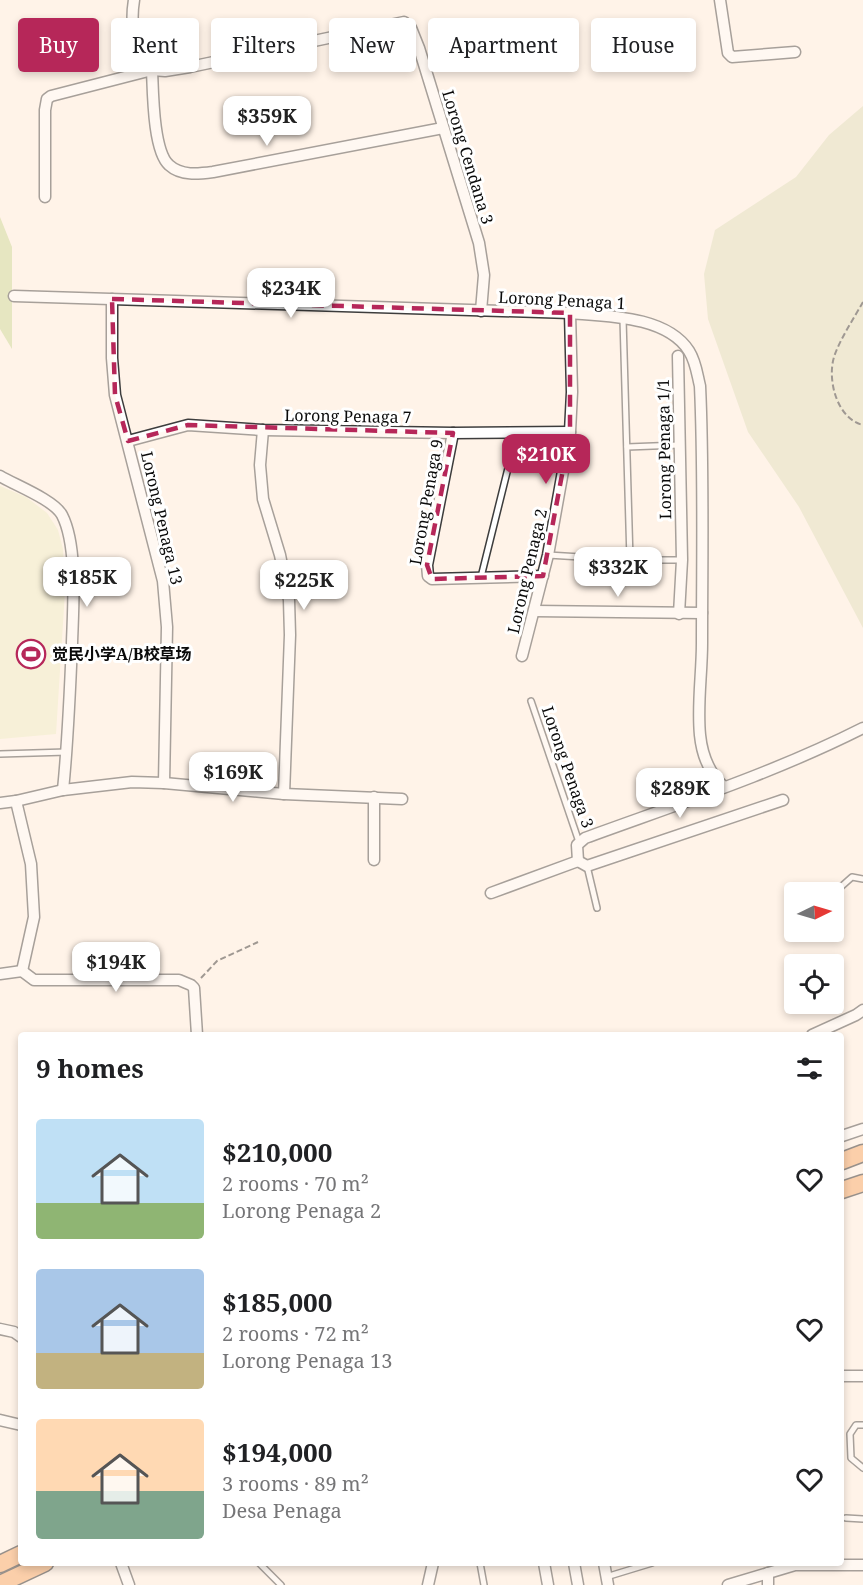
<!DOCTYPE html>
<html lang="en">
<head>
<meta charset="utf-8">
<style>
	body { margin:0; font-family:"Noto Serif","Noto Sans SC",serif; background:#f6f6f6; color:#202124; height:100vh; display:flex; flex-direction:column; font-size:22px; white-space:nowrap }
	* { box-sizing:border-box; margin:0 }
	p { font-size:20px; color:#757577 }
	.icon { flex:none; width:33px; height:33px; fill:none; stroke:currentColor; stroke-width:2; stroke-linecap:round; stroke-linejoin:round }
	.map { position:relative; flex:1; overflow:hidden }
	.details { position:absolute; left:18px; top:1032px; width:826px; height:534px; display:flex; flex-direction:column; background:#fff; border-radius:6px; box-shadow:0 3px 9px #0003 }
	.details>* { flex:none }
	.hud { position:absolute; left:18px; top:18px; width:828px; height:54px; display:flex; gap:12px }
	.needle { width:39px; rotate:85deg }
	.fabs { position:absolute; left:784px; top:882px; display:grid; gap:12px }
	.fabs a { display:grid; place-items:center; width:60px; height:60px; border-radius:6px; background:#fff; box-shadow:0 3px 9px #0003; font-size:30px }
	.price { position:absolute; translate:-50% -51px; padding:0 14px; border-radius:12px; background:#fff; color:#222; font-size:20px; line-height:39px; filter:drop-shadow(0 2px 3px #0008) }
	.price::after { content:''; position:absolute; left:50%; top:36px; width:18px; height:14px; margin-left:-9px; background:inherit; clip-path:polygon(0 0,100% 0,50% 100%) }
	.price.on { background:#b62759; color:#fff }
	ul { padding:0; list-style:none }
	li { display:flex; align-items:center; gap:18px; height:150px; padding:0 18px }
	li span { display:grid; place-items:center; flex:none; width:168px; height:120px; border-radius:6px; color:#555 }
	li>.icon { margin-inline-start:auto }
	span .icon { width:72px; height:72px; fill:#fffc; stroke-width:1 }
	li b { font-size:26px }
	h2 { display:flex; justify-content:space-between; align-items:center; height:72px; padding:0 18px; font-size:26px }
	.chip { padding:0 21px; border-radius:6px; background:#fff; box-shadow:0 3px 9px #0003; font-size:21px; line-height:54px }
	.chip.on { background:#b62759; color:#fff }
	.map>svg:first-child { display:block }
	.forest { fill:#c7d793 }
	.cemetery { fill:#dddebb }
	.pitch { fill:#edeec5 }
	.lines { fill:none; stroke-linecap:round; stroke-linejoin:round }
	.lane-casing { stroke:#3d3d3d; stroke-width:8 }
	.street-casing { stroke:#3d3d3d; stroke-width:13 }
	.primary-casing { stroke:#1b1b1b; stroke-width:19 }
	.path { stroke:#2c2c2c; stroke-width:2; stroke-dasharray:6 3; stroke-linecap:butt }
	.lane { stroke:#fff; stroke-width:5 }
	.street { stroke:#fff; stroke-width:10 }
	.primary { stroke:#f6a461; stroke-width:16 }
	.marked { fill:none; stroke:#b62759; stroke-width:4.5; stroke-dasharray:12 8; stroke-linejoin:round }
	.labels { text-anchor:middle; dominant-baseline:central; stroke-width:6; stroke-linejoin:round; paint-order:stroke }
	.street-label { font-size:16px; fill:#0a0a0a; stroke:#fff }
	.poi-label { font-size:16px; font-weight:bold; fill:#0a0a0a; stroke:#fff; text-anchor:start }
</style>
</head>
<body>
<div class="map">
<svg width="863" height="1585" viewBox="0 0 863 1585">
	<rect width="100%" height="100%" fill="#fff3e8"/>
	<polygon class="forest" points="0,217 12,247 12,349 0,329"/>
	<polygon class="cemetery" points="863,106 863,628 799,507 748,432 708,319 704,274 715,230 796,177 829,135"/>
	<polygon class="pitch" points="0,486 26,497 47,513 58,530 63,549 65,591 56,734 0,739"/>
	<g class="lines">
		<g class="lane-casing">
			<g id="lane">
				<polyline points="623,319 630,560"/>
				<polyline points="627,447 679,445"/>
				<polyline points="548,555 630,560 682,560"/>
				<polyline points="481,577 517,432"/>
				<polyline points="531,701 579,842"/>
				<polyline points="0,754 67,752"/>
				<polyline points="587,866 597,908"/>
				<polyline points="834,893 852,877 863,879"/>
				<polyline points="789,921 795,919"/>
				<polyline points="863,1468 851,1458 850,1434 856,1425 863,1425"/>
				<polyline points="846,1518 863,1519"/>
				<polyline points="259,1563 281,1585"/>
				<polyline points="480,1563 484,1585"/>
				<polyline points="606,1577 652,1563"/>
			</g>
		</g>
		<g class="street-casing">
			<g id="street">
				<path d="M134,0C130,24 134,52 152,70"/>
				<polyline points="720,0 728,53 732,57 795,52"/>
				<path d="M152,70C153,91 153,151 169,165C181,176 198,174 213,172L443,128"/>
				<polyline points="45,197 45,110 47,99 51,96 152,70 165,71 190,67 404,22 411,28 419,48 479,243 484,275 481,311"/>
				<path d="M14,296L570,313C607,316 667,316 689,351C696,362 697,374 700,386C704,472 702,558 702,643C702,674 697,704 700,735C702,755 709,773 724,787"/>
				<polyline points="112,299 112,358 115,395 163,581 167,627 164,783"/>
				<polyline points="678,356 682,560 679,614"/>
				<polyline points="263,430 260,465 263,499 280,555 289,600 290,635 284,794"/>
				<polyline points="453,433 427,565 428,576 432,579 543,576"/>
				<polyline points="128,441 188,425 263,430 453,433 570,432"/>
				<path d="M0,476C15,485 54,500 62,515C78,546 73,608 72,643C70,692 68,741 63,790"/>
				<polyline points="535,611 702,613"/>
				<polyline points="522,656 548,555 570,432 572,392 570,313"/>
				<polyline points="374,797 374,860"/>
				<polyline points="16,801 31,864 34,917 22,971"/>
				<polyline points="0,803 16,801 63,790 132,782 164,783 284,794 402,799"/>
				<path d="M578,861L577,845L585,838C678,804 774,773 863,728"/>
				<polyline points="578,861 587,866 783,800"/>
				<polyline points="491,893 578,861"/>
				<polyline points="22,971 34,980 179,980 191,985 194,988 197,1035"/>
				<polyline points="0,974 22,971"/>
				<polyline points="812,1035 856,1015 863,1010"/>
				<polyline points="842,1136 863,1129"/>
				<polyline points="0,1329 14,1332 21,1337"/>
				<polyline points="842,1376 863,1376"/>
				<polyline points="0,1420 21,1425"/>
				<polyline points="121,1563 129,1585"/>
				<polyline points="544,1563 548,1585"/>
				<polyline points="574,1563 578,1585"/>
				<polyline points="604,1563 608,1585"/>
				<polyline points="768,1573 768,1585"/>
				<polyline points="428,1585 433,1563"/>
				<polyline points="728,1585 795,1565 863,1565"/>
			</g>
		</g>
		<g class="primary-casing">
			<g id="primary">
				<polyline points="842,1161 863,1153"/>
				<polyline points="842,1190 863,1183"/>
				<polyline points="0,1564 21,1554"/>
				<polyline points="0,1584 45,1563"/>
			</g>
		</g>
		<g class="path">
			<path d="M863,302C854,318 840,339 834,357C827,380 837,419 863,425"/>
			<polyline points="201,978 217,961 258,942"/>
		</g>
		<use href="#lane" class="lane"/>
		<use href="#street" class="street"/>
		<use href="#primary" class="primary"/>
	</g>
	<path d="M0 0H863V1585H0ZM112,299L570,313V432L543,576L432,579L427,565L453,433L188,425L128,441L115,395Z" fill="#fff3e8" fill-opacity=".55" fill-rule="evenodd"/>
	<path class="marked" d="M112,299L570,313V432L543,576L432,579L427,565L453,433L188,425L128,441L115,395Z"/>
	<defs>
		<g id="stadium-ring" transform="scale(1.5)"><circle r="9.5" fill="#fff" stroke="#b62759" stroke-width="1.5"/><path d="M0-5a6.5 5 0 1 0 0 10a6.5 5 0 1 0 0-10ZM-3.5-1.8h7v3.6h-7Z" fill="#b62759"/></g>
	</defs>
	<g fill-rule="evenodd">
		<use href="#stadium-ring" x="31" y="654"/>
	</g>
	<g class="labels">
		<g class="street-label">
			<text transform="translate(468 157) rotate(73)">Lorong Cendana 3</text>
			<text transform="translate(562 300) rotate(3)">Lorong Penaga 1</text>
			<text transform="translate(348 416) rotate(1)">Lorong Penaga 7</text>
			<text transform="translate(664 449) rotate(-91)">Lorong Penaga 1/1</text>
			<text transform="translate(426 502) rotate(-80)">Lorong Penaga 9</text>
			<text transform="translate(162 518) rotate(77)">Lorong Penaga 13</text>
			<text transform="translate(527 571) rotate(-77)">Lorong Penaga 2</text>
			<text transform="translate(568 767) rotate(71)">Lorong Penaga 3</text>
		</g>
		<g class="poi-label">
			<text x="52" y="654">觉民小学A/B校草场</text>
		</g>
	</g>
</svg>
<div class="fabs">
<a><svg class="needle" viewBox="-14 -14 28 28"><path d="M0-13l5 13h-10z" fill="#e53935"/><path d="M0 13l5-13h-10z" fill="#757577"/></svg></a>
<a><svg class="icon" aria-label="locate" viewBox="0 0 24 24"><circle cx="12" cy="12" r="6"/><path d="M12 2v4M12 18v4M2 12h4M18 12h4"/></svg></a>
</div>
<b class="price" style="left:267px;top:147px">$359K</b>
<b class="price" style="left:291px;top:319px">$234K</b>
<b class="price on" style="left:546px;top:485px">$210K</b>
<b class="price" style="left:618px;top:598px">$332K</b>
<b class="price" style="left:87px;top:608px">$185K</b>
<b class="price" style="left:304px;top:611px">$225K</b>
<b class="price" style="left:233px;top:803px">$169K</b>
<b class="price" style="left:680px;top:819px">$289K</b>
<b class="price" style="left:116px;top:993px">$194K</b>
<div class="hud">
<a class="chip on">Buy</a>
<a class="chip">Rent</a>
<a class="chip">Filters</a>
<a class="chip">New</a>
<a class="chip">Apartment</a>
<a class="chip">House</a>
</div>
<section class="details">
<h2>9 homes<svg class="icon" aria-label="filters" viewBox="0 0 24 24"><path d="M4 7h16M4 17h16"/><circle cx="9" cy="7" r="2"/><circle cx="15" cy="17" r="2"/></svg></h2>
<ul>
<li><span style="background:linear-gradient(#bfe0f5 70%,#8fb573 0)"><svg class="icon" aria-label="home" viewBox="0 0 24 24"><path d="M3 11l9-7 9 7M6 9v11h12V9"/></svg></span><div><b>$210,000</b><p>2 rooms · 70 m²</p><p>Lorong Penaga 2</p></div><svg class="icon" aria-label="heart" viewBox="0 0 24 24"><path d="M12 20l-8-8c-3-5 5-10 8-4 3-6 11-1 8 4z"/></svg></li>
<li><span style="background:linear-gradient(#a9c7e8 70%,#c2b280 0)"><svg class="icon" aria-label="home" viewBox="0 0 24 24"><path d="M3 11l9-7 9 7M6 9v11h12V9"/></svg></span><div><b>$185,000</b><p>2 rooms · 72 m²</p><p>Lorong Penaga 13</p></div><svg class="icon" aria-label="heart" viewBox="0 0 24 24"><path d="M12 20l-8-8c-3-5 5-10 8-4 3-6 11-1 8 4z"/></svg></li>
<li><span style="background:linear-gradient(#ffd9b3 60%,#7fa58c 0)"><svg class="icon" aria-label="home" viewBox="0 0 24 24"><path d="M3 11l9-7 9 7M6 9v11h12V9"/></svg></span><div><b>$194,000</b><p>3 rooms · 89 m²</p><p>Desa Penaga</p></div><svg class="icon" aria-label="heart" viewBox="0 0 24 24"><path d="M12 20l-8-8c-3-5 5-10 8-4 3-6 11-1 8 4z"/></svg></li>
</ul>
</section>
</div>
</body>
</html>
